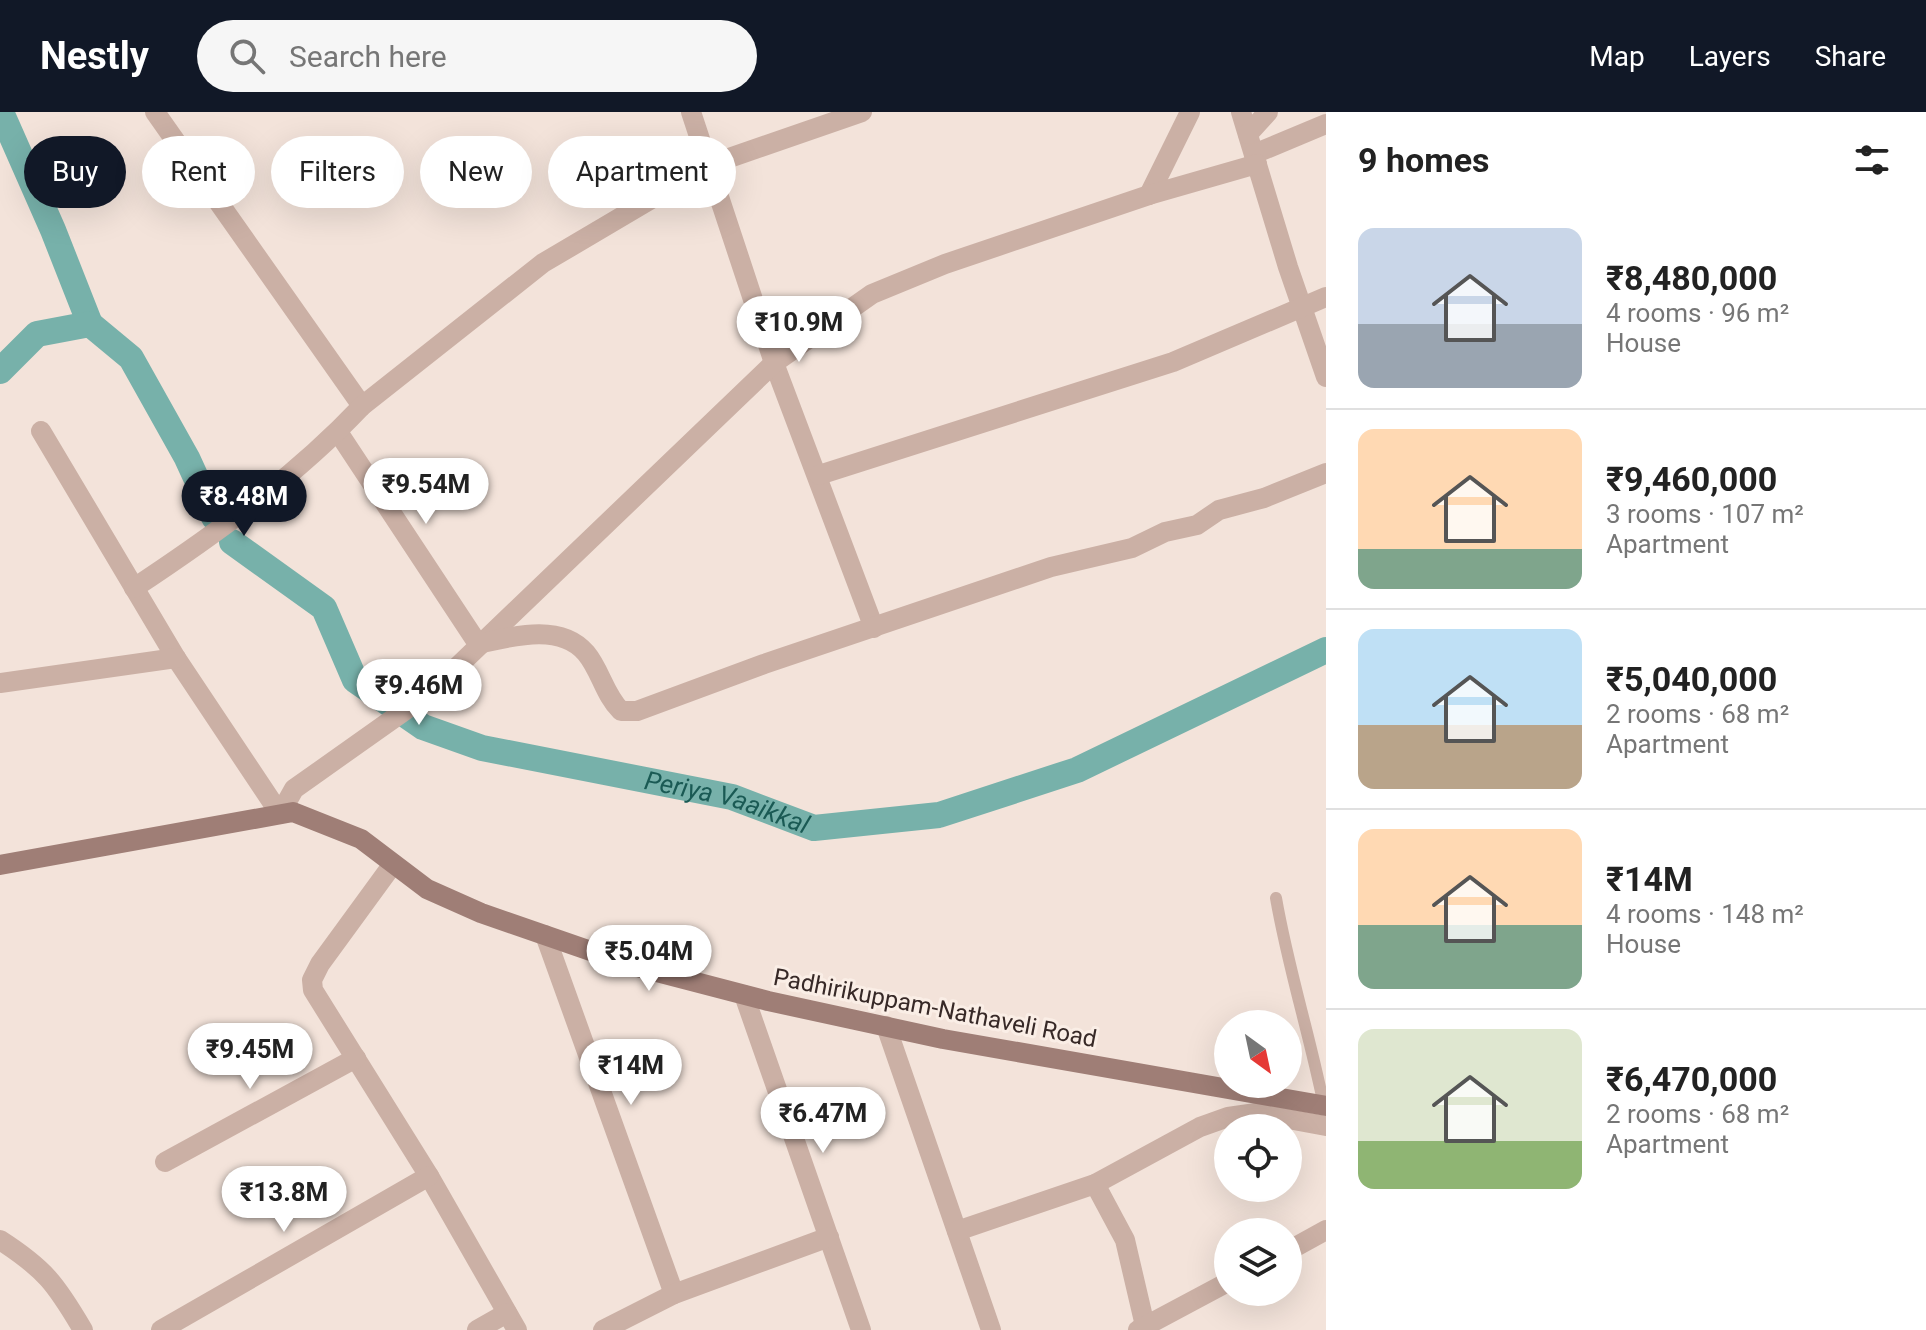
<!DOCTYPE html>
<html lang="en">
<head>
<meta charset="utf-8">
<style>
	body { margin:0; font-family:Roboto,sans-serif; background:#f6f6f6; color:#222; height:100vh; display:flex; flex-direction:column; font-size:30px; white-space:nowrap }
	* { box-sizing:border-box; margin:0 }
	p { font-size:26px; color:#767676 }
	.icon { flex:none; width:44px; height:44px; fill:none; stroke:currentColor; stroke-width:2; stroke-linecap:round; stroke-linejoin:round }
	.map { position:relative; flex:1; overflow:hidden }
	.panel { display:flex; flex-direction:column; background:#fff; width:600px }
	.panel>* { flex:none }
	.hud { position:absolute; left:24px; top:24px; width:760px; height:72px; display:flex; gap:16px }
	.needle { width:52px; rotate:147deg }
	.buttons { position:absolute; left:1214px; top:898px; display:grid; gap:16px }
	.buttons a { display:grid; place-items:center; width:88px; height:88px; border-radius:50%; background:#fff; box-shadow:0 8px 32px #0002; font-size:40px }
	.price { position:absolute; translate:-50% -68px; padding:0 18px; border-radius:28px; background:#fff; color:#222; font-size:26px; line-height:52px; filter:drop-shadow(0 2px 4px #0008) }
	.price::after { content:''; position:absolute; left:50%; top:48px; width:24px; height:18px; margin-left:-12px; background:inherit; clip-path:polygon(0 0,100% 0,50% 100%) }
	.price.current { background:#111827; color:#fff }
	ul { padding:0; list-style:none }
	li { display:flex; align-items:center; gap:24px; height:200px; padding:0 32px }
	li+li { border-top:2px solid #e0e0e0 }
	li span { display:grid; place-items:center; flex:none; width:224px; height:160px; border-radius:16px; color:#555 }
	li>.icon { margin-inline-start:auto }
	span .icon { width:96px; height:96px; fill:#fffc; stroke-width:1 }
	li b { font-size:34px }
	h2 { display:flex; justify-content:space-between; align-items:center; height:96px; padding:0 32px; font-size:34px }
	.pill { padding:0 28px; border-radius:36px; background:#fff; box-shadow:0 8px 32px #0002; font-size:28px; line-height:72px }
	.pill.current { background:#111827; color:#fff }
	header { display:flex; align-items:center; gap:48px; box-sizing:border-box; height:112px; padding:0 40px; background:#111827; color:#fff }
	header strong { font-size:38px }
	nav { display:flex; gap:44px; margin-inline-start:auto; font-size:28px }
	.search { width:560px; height:72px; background:#f6f6f6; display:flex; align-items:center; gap:20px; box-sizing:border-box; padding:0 28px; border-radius:44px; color:#767676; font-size:30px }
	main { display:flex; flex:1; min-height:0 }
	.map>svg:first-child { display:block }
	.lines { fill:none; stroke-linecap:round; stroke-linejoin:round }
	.canal { stroke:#77b1aa; stroke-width:26 }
	.lane { stroke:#cbb0a5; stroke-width:12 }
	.street { stroke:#cbb0a5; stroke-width:20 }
	.secondary { stroke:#9f7e76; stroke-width:20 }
	.labels { text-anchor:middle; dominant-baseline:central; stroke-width:6; stroke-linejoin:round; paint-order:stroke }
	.street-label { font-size:24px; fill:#372927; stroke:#faeee6 }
	.water-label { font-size:26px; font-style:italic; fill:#1a5a54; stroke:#faeee6 }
</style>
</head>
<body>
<header>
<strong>Nestly</strong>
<div class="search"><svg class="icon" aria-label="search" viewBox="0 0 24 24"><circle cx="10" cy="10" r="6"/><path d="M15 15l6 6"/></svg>Search here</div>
<nav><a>Map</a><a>Layers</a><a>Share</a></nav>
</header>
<main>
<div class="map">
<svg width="1326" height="1218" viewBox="0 0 1326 1218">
	<rect width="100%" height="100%" fill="#f3e3da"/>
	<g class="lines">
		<g class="canal">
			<polyline points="1,0 53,118 90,212"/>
			<polyline points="0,259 37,222 90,212 131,246 187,346 214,405"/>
			<path id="s1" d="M232,430L324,496L355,568L423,615L482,636L732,685L814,716L939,703L1077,658L1326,538"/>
		</g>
		<path class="lane" d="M1276,786C1288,856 1310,924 1324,994"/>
		<g class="street">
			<polyline points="155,0 362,294"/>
			<polyline points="691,0 774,251 874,516"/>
			<polyline points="1241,0 1288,155 1326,265"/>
			<polyline points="1248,22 1268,0"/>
			<polyline points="1254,42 1326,12"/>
			<polyline points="1149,83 1190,0"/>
			<polyline points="41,319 176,546 280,702 294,677 431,580 774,251 872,182 945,152 1149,83 1257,52"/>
			<path d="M338,320L478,532C510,525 560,510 586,541C601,559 604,582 621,599H637L764,552L1051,455L1132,436L1165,420L1197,413L1219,398L1264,386L1326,361"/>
			<polyline points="819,363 1173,250 1326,185"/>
			<path d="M134,476C214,423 295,365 362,294L543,151L709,53L862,0"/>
			<polyline points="0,571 176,546"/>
			<polyline points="393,752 320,852 312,868 313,878 429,1064 517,1218"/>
			<polyline points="545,823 674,1182"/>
			<polyline points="744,883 861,1218"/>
			<polyline points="886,914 991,1218"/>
			<polyline points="165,1050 356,946"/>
			<polyline points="1095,1072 1125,1128 1146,1218"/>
			<polyline points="957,1119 1095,1072 1200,1015 1228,1005 1256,1001 1326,1014"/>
			<path d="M0,1128C45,1157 56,1172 83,1218"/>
			<polyline points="1288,1139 1326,1118"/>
			<polyline points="161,1218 429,1064"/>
			<polyline points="477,1218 507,1201"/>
			<polyline points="603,1218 674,1182 829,1125"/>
			<polyline points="1138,1218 1228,1170"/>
		</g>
		<polyline class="secondary" points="0,753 293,700 361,727 427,777 481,801 634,854 768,889 943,927 1326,994"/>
	</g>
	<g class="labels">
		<g class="street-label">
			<text transform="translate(935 896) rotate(11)">Padhirikuppam-Nathaveli Road</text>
		</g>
		<g class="water-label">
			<text stroke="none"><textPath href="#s1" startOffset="588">Periya Vaaikkal</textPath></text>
		</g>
	</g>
</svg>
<div class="buttons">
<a><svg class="needle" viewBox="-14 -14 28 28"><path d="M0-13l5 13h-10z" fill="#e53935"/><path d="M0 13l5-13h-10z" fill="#767676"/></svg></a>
<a><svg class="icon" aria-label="locate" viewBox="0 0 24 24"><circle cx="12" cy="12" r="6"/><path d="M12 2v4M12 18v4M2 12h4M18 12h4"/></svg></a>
<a><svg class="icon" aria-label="layers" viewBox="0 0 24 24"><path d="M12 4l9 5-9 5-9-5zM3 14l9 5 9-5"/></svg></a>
</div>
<b class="price" style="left:799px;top:252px">₹10.9M</b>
<b class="price" style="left:426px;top:414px">₹9.54M</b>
<b class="price current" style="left:244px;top:426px">₹8.48M</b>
<b class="price" style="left:419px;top:615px">₹9.46M</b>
<b class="price" style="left:649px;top:881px">₹5.04M</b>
<b class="price" style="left:250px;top:979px">₹9.45M</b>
<b class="price" style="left:631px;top:995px">₹14M</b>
<b class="price" style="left:823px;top:1043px">₹6.47M</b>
<b class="price" style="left:284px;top:1122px">₹13.8M</b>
<div class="hud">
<a class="pill current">Buy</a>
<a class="pill">Rent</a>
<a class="pill">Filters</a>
<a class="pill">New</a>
<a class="pill">Apartment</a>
</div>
</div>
<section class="panel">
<h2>9 homes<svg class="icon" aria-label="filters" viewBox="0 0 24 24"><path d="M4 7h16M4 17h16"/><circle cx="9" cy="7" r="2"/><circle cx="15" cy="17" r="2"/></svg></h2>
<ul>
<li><span style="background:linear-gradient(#c9d6e8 60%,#9aa5b1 0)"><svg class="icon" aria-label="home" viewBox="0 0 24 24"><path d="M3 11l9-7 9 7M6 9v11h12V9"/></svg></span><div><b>₹8,480,000</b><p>4 rooms · 96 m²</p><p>House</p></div></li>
<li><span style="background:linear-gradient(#ffd9b3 75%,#7fa58c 0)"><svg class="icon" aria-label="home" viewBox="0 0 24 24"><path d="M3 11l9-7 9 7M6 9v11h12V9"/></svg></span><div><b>₹9,460,000</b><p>3 rooms · 107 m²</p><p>Apartment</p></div></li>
<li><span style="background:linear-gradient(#bfe0f5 60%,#b9a48a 0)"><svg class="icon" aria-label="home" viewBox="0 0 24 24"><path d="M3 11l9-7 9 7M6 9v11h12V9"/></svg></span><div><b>₹5,040,000</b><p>2 rooms · 68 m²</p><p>Apartment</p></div></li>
<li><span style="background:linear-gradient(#ffd9b3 60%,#7fa58c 0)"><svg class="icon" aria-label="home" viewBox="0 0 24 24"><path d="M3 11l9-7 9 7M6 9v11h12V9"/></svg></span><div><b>₹14M</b><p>4 rooms · 148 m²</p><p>House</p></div></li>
<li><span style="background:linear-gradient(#dfe7d0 70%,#8fb573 0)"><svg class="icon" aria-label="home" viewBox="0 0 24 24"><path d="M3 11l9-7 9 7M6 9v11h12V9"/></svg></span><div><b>₹6,470,000</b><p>2 rooms · 68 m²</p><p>Apartment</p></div></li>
</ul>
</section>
</main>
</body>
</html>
